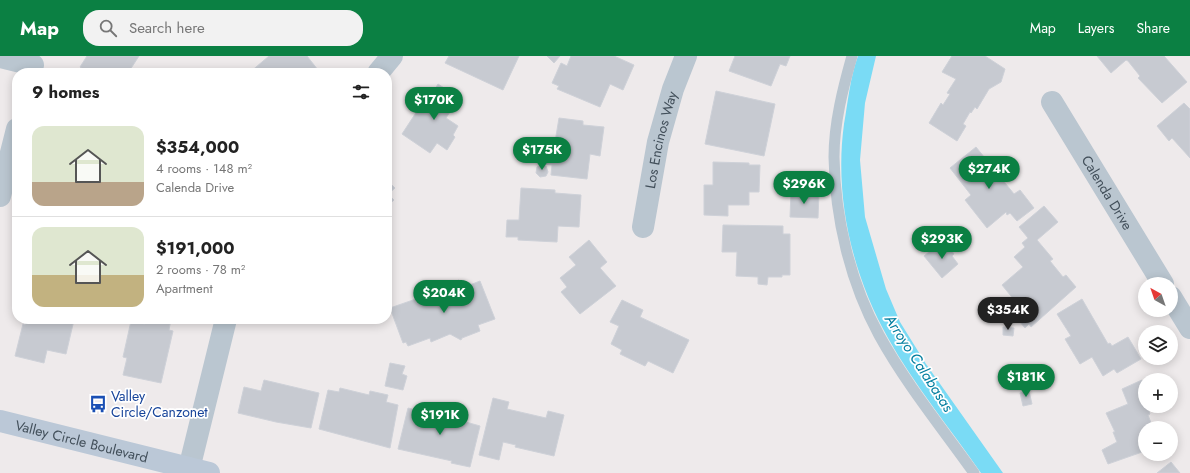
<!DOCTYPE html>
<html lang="en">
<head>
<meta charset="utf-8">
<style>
	body { margin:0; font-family:Jost,sans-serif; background:#f2f2f2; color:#222; height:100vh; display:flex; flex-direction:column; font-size:15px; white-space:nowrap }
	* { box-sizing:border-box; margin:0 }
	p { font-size:13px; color:#767676 }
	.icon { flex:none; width:22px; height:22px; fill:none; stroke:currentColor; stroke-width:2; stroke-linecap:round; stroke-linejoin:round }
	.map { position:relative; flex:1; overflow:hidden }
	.side { position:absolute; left:12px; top:12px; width:380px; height:256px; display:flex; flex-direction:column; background:#fff; border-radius:16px; box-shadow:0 2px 10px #0003 }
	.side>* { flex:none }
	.needle { width:26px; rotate:320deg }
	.buttons { position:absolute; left:1138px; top:221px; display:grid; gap:8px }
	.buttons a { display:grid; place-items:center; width:40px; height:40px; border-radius:50%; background:#fff; box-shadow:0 2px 10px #0003; font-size:20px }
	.price { position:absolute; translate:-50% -34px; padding:0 9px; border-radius:14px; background:#0b8043; color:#fff; font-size:13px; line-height:26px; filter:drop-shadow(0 1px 2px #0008) }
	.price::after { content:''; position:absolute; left:50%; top:24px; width:12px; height:9px; margin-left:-6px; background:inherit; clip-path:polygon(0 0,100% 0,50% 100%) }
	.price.current { background:#222; color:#fff }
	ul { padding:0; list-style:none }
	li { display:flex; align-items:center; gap:12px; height:100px; padding:0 20px }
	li+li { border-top:1px solid #e0e0e0 }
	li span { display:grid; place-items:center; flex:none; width:112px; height:80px; border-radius:12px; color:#555 }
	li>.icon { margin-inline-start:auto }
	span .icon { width:48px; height:48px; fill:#fffc; stroke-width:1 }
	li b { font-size:17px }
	h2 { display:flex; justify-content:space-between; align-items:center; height:48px; padding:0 20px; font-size:17px }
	header { display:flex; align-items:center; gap:24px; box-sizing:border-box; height:56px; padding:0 20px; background:#0b8043; color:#fff }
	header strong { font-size:19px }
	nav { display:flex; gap:22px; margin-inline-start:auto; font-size:14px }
	.search { width:280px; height:36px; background:#f2f2f2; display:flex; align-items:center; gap:10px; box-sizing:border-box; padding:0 14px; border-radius:16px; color:#767676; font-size:15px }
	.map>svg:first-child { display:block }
	.water { fill:#7adbf5 }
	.building { fill:#c7cad1; stroke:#ced1d8 }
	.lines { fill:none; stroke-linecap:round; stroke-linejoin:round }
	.lane { stroke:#bac6d0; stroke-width:11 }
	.street { stroke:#bac6d0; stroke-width:22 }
	.secondary { stroke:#bbc8d7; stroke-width:22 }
	.labels { text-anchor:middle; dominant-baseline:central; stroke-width:3.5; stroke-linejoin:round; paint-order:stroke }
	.street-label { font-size:14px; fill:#424f5a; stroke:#fff }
	.transit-label { font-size:14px; fill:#164399; stroke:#fff; text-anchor:start }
	.water-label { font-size:15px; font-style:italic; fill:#027e9f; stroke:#fff }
</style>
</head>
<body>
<header>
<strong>Map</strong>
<div class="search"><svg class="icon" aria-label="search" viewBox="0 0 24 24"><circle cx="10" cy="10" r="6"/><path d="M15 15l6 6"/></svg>Search here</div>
<nav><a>Map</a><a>Layers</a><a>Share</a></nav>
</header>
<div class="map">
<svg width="1190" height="417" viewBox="0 0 1190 417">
	<rect width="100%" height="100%" fill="#eeeaeb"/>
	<path class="water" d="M858,0H876L865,47L860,104L865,161L886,233L900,266L926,308L1003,417H981C950,372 914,329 888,282C852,218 834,141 844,68C848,45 850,22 858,0Z"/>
	<g class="building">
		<polygon points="87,0 139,0 128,17 114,17 110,14 108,17 89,17 80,11"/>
		<polygon points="269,0 307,0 318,14 315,17 249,17"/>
		<polygon points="449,0 519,0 503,34 445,7"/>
		<polygon points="547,0 560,0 554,7"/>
		<polygon points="571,0 614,0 634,9 623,34 610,28 600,51 557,33 559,30 552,27 561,7 567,10"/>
		<polygon points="735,0 790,0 786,10 780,8 771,30 729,15"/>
		<polygon points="952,0 985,0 1005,13 1001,26 989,33 977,53 975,51 971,57 970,56 963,68 966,70 957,85 929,67 941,47 943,49 950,38 947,37 956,23 942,16"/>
		<polygon points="1097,0 1164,0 1187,26 1162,47 1138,22 1140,20 1128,5 1126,4 1111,17"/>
		<polygon points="438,28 459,42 446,62 458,70 453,79 455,81 447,94 437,87 430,97 402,78 423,46 426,48"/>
		<polygon points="716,35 775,48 764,100 705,88"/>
		<polygon points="1184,47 1190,53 1190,102 1172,82 1169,85 1157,70"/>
		<polygon points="559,62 583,65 583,69 604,71 600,100 590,98 587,123 551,119 552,109 543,108 546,85 555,86"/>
		<polygon points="976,91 1014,138 1020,134 1034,152 1017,165 1010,157 1007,159 1006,156 987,172 965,144 971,139 950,112"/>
		<polygon points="713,106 749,107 749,109 760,109 759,136 749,136 749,149 728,149 728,160 704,159 704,129 713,129"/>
		<polygon points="541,109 546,110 548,116 546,120 540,121 536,117 537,111"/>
		<polygon points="387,124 395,132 388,138 394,144 387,150"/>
		<polygon points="521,132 555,134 555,137 581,139 579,171 558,170 557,186 518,184 518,181 506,181 507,164 519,164"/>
		<polygon points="791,136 819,137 818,162 790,161"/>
		<polygon points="1044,150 1058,166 1037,184 1053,203 1050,205 1063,221 1066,219 1076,231 1031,271 1029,268 1025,272 1014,259 1013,260 1009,255 1022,246 1025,248 1019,241 1015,245 1002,229 1023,211 1014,201 1025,191 1022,187 1028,182 1019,171"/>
		<polygon points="723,169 783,170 783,178 790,178 790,219 782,219 782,221 768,221 767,229 758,228 758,221 736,220 737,196 722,196"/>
		<polygon points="589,184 607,206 600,212 616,230 580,258 561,236 567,231 560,222 576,209 569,201"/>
		<polygon points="940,187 943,190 946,188 954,198 952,200 958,208 942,222 924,200"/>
		<polygon points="459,224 462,232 480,225 495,263 478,269 480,275 462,282 461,284 450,278 431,286 430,282 408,290 406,286 403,287 390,252 439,235 438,232"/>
		<polygon points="1082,243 1108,288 1110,287 1112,290 1128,281 1141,303 1117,317 1114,313 1103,320 1092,301 1080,308 1065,283 1071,280 1057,258"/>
		<polygon points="622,244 643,254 640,261 689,284 673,317 648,305 645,310 620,298 622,294 611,288 619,270 610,266"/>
		<polygon points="26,263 74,264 66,298 47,294 44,307 15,300 23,268 25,269"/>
		<polygon points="146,263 171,263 169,274 173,275 161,327 123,319 127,302 123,301 131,265 145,268"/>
		<polygon points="1003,271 1014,272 1013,280 1003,279"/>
		<polygon points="390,307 405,310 402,318 407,320 403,334 385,330"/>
		<polygon points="264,324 319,337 311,372 276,366 238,357 244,331 261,335"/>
		<polygon points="1142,324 1145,332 1145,350 1147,350 1150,358 1148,359 1153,372 1145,372 1145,395 1108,408 1102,394 1117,386 1113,376 1115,376 1106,357 1128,348 1122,333"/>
		<polygon points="340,332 369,339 370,335 388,339 386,346 398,349 390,392 319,373 328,334 339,336"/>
		<polygon points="1029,335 1032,348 1023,350 1020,337"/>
		<polygon points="493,342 509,346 507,353 546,362 548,355 564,359 554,400 515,391 516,389 503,386 499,404 479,399"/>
		<polygon points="438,351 468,358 466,366 480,370 470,411 451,407 452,405 398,393 408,352 436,359"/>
		<polygon points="1171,406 1180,417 1157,417"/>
	</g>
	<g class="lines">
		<path class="lane" d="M852,0C843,32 834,67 834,101C835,162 850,226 879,279C906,328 942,372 974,417"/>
		<g class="street">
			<polyline points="0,1 33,9"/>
			<polyline points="378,17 392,0"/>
			<path id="s1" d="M1052,46L1163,228"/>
			<polyline points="0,140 17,73"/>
			<path id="s2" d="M643,171L658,86L673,33L686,0"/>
			<polyline points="1171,241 1190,272"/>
			<polyline points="188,417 226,263"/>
		</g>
		<path class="secondary" id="s3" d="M0,365L209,417"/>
	</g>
	<defs>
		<g id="bus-bare" transform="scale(1.38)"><path d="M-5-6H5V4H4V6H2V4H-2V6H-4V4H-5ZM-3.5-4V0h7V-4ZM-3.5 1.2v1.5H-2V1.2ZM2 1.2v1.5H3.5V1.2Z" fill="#1a4fb4" stroke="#fff" stroke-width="2.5" paint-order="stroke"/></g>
	</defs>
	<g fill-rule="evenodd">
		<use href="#bus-bare" x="98" y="348"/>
	</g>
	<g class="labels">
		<g class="street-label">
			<text stroke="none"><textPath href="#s2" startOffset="89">Los Encinos Way</textPath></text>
			<text stroke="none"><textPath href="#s1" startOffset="106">Calenda Drive</textPath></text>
			<text stroke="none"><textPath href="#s3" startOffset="84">Valley Circle Boulevard</textPath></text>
		</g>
		<g class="transit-label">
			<text x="111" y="340">Valley<tspan x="111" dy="16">Circle/Canzonet</tspan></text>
		</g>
		<g class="water-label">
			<text transform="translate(919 307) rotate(57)">Arroyo Calabasas</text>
		</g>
	</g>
</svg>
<div class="buttons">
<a><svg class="needle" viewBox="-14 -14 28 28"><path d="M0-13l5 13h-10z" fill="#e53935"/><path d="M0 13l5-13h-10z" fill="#767676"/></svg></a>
<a><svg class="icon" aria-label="layers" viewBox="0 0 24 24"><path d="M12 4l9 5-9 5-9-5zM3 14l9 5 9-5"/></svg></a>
<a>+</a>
<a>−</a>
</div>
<b class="price" style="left:434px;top:65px">$170K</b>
<b class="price" style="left:542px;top:115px">$175K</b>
<b class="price" style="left:989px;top:134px">$274K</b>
<b class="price" style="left:804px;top:149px">$296K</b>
<b class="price" style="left:942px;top:204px">$293K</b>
<b class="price" style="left:444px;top:258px">$204K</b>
<b class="price current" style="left:1008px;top:275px">$354K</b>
<b class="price" style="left:1026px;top:342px">$181K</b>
<b class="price" style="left:440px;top:380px">$191K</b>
<section class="side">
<h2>9 homes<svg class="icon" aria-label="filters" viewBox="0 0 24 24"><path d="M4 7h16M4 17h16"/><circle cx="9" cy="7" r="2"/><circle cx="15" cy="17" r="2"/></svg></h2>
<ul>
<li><span style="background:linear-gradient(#dfe7d0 70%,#b9a48a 0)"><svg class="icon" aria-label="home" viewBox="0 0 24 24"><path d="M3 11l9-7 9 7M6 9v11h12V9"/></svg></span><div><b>$354,000</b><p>4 rooms · 148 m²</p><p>Calenda Drive</p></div></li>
<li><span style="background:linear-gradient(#dfe7d0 60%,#c2b280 0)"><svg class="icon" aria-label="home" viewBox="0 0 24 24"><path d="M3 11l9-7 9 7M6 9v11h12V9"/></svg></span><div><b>$191,000</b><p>2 rooms · 78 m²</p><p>Apartment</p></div></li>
</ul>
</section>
</div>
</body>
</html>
